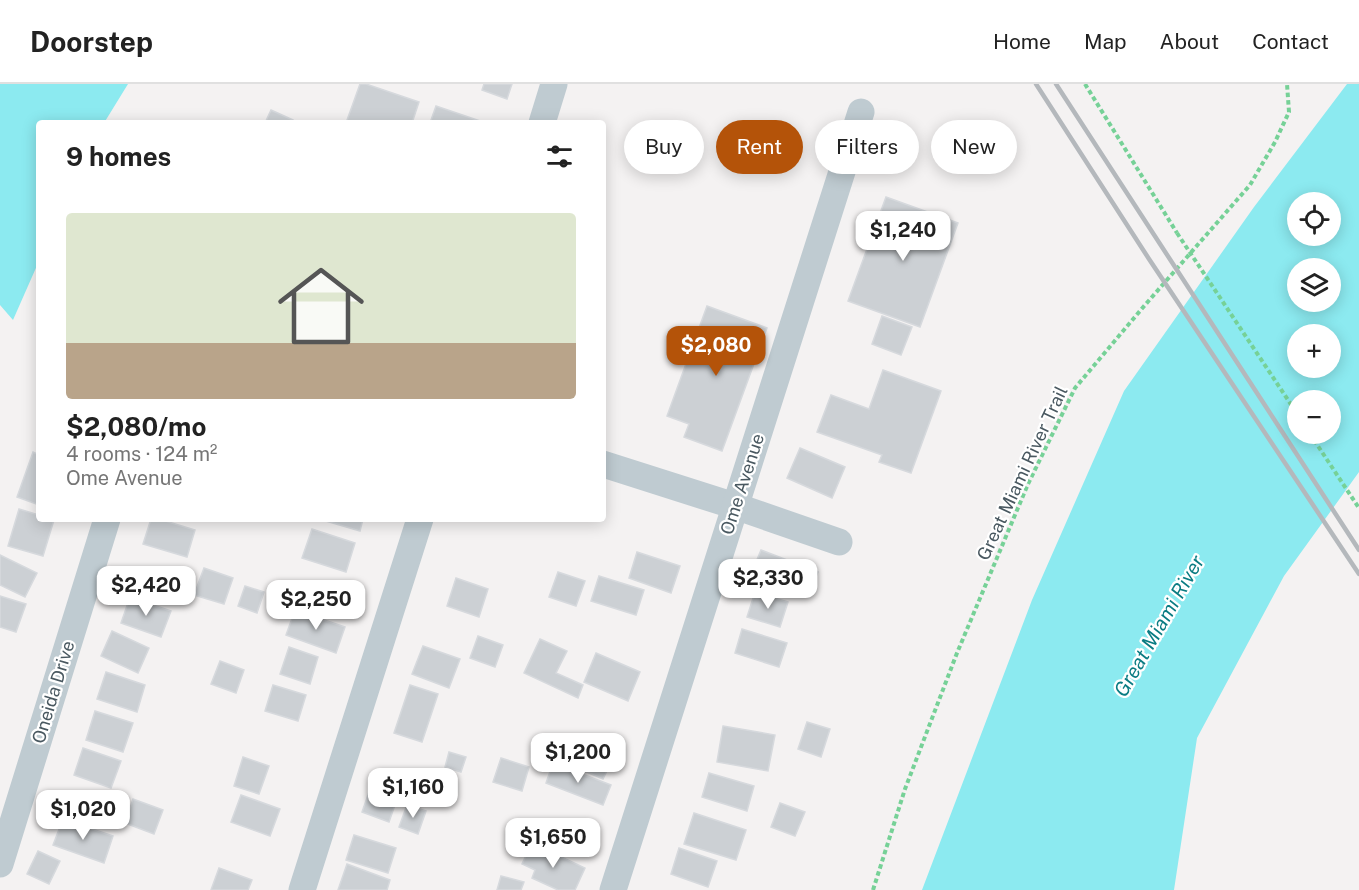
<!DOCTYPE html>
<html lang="en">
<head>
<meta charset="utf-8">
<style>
	body { margin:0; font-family:"Public Sans",sans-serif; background:#f6f6f6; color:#222; height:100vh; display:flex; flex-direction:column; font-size:22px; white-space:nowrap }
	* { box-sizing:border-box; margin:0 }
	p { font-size:20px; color:#767676 }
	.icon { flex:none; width:33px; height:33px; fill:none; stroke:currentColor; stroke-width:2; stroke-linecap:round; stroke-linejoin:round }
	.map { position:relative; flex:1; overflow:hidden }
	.side { position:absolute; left:36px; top:36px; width:570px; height:402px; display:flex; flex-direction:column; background:#fff; border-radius:6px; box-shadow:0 3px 15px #0003 }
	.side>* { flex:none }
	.banner { position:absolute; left:624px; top:36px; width:570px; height:54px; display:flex; gap:12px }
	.controls { position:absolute; left:1287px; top:108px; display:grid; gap:12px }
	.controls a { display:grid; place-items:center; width:54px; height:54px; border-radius:50%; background:#fff; box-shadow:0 3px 15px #0003; font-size:30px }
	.price { position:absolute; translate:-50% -51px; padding:0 14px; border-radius:12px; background:#fff; color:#222; font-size:20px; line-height:39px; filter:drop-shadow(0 2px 3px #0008) }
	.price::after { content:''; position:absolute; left:50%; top:36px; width:18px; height:14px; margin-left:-9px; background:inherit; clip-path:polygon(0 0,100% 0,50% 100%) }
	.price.current { background:#b45309; color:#fff }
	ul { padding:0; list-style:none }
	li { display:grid; align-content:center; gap:12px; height:318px; padding:0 30px }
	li+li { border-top:2px solid #e0e0e0 }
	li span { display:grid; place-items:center; height:186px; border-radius:6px; color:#555 }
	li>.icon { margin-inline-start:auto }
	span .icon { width:108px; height:108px; fill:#fffc; stroke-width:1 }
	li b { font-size:26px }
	h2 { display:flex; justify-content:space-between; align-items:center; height:72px; padding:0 30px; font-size:26px }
	.chip { padding:0 21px; border-radius:27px; background:#fff; box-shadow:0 3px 15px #0003; font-size:21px; line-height:54px }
	.chip.current { background:#b45309; color:#fff }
	header { display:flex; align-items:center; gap:36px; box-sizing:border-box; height:84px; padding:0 30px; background:#fff; border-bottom:2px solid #e0e0e0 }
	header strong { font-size:28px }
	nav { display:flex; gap:33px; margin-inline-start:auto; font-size:21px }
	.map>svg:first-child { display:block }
	.water { fill:#8ceaf0; fill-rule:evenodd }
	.building { fill:#ccd0d4; stroke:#d6d9dd; stroke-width:1.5 }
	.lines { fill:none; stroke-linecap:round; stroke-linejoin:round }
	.path { stroke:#76d197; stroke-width:4; stroke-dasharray:4.5 3; stroke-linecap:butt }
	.minor { stroke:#bfcbd1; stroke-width:27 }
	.rail { stroke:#b4b8bc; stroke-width:4.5 }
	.path-bridge { stroke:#76d197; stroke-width:4; stroke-dasharray:4.5 3; stroke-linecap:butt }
	.labels { text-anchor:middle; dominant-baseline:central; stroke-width:4.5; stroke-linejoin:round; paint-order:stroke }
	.street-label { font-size:18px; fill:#495860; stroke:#fff }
	.water-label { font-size:20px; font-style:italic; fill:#0a7c83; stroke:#fff }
</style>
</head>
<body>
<header>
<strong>Doorstep</strong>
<nav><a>Home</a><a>Map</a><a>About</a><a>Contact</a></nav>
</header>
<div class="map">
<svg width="1359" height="806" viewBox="0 0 1359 806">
	<rect width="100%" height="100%" fill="#f4f2f2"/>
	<g class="water">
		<polygon points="0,0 128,0 104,39 39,39 39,177 13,236 0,221"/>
		<path d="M1347,0H1359V388L1284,492L1197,654L1174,806H922L1032,516L1124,307L1254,123ZM1298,118H1330V152H1298ZM1298,184H1330V218H1298ZM1298,250H1330V284H1298ZM1298,316H1330V350H1298Z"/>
	</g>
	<g class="building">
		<polygon points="360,0 366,0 419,18 412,39 346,39"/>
		<polygon points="484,0 512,0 507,15 482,6"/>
		<polygon points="436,22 486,39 430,39"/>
		<polygon points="271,26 293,36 292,39 265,39"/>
		<polygon points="886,113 958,139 920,243 848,217"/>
		<polygon points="707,222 767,244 722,367 684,353 689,340 667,332"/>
		<polygon points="882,232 912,243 901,271 872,260"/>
		<polygon points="883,286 941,307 911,389 879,378 882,371 817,348 831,311 869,325"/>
		<polygon points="800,364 845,383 832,414 787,394"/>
		<polygon points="33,368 39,371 39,421 17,413"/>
		<polygon points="19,425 39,431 39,435 54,436 43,472 8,462"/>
		<polygon points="151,435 159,435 195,446 187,473 143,460"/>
		<polygon points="319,435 363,435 360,447"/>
		<polygon points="312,445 355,459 346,488 302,474"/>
		<polygon points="761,466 818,488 808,512 751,490"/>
		<polygon points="637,468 680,482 671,509 629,494"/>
		<polygon points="0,471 37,489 25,513 0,501"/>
		<polygon points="204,484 233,494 224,520 194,511"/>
		<polygon points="558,488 585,497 576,522 549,513"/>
		<polygon points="599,492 644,506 636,531 591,517"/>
		<polygon points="456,494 488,505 479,533 447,522"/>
		<polygon points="245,502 264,508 257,529 238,522"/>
		<polygon points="755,508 788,518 780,543 747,533"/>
		<polygon points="0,512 26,520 16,548 0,543"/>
		<polygon points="130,513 171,527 161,553 121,539"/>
		<polygon points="295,526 345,543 336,569 286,551"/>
		<polygon points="742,545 787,559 779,583 735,569"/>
		<polygon points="112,547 149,564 138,589 101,572"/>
		<polygon points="478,552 503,561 495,583 470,574"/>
		<polygon points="540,555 567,567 556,589 583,601 578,614 524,589"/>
		<polygon points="423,562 460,575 449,604 412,590"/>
		<polygon points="289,563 318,573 310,600 280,590"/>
		<polygon points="596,569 640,588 628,617 584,598"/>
		<polygon points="220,577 244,586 236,609 211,600"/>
		<polygon points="106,588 145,601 137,628 97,615"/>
		<polygon points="273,601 306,611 298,637 265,627"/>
		<polygon points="410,601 438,610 422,658 394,649"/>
		<polygon points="95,627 133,639 123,668 86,656"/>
		<polygon points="807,638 830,645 821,673 798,665"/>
		<polygon points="723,642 775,651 768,687 717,678"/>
		<polygon points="580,654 615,670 603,695 568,680"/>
		<polygon points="83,664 121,677 111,704 74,691"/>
		<polygon points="449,668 466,673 461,688 445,683"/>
		<polygon points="243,673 269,682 259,710 234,702"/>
		<polygon points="501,674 529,683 522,707 493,698"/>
		<polygon points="553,679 611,701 603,721 546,699"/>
		<polygon points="709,689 754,702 747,727 702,713"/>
		<polygon points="369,708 396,718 389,738 362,728"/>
		<polygon points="241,711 280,725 270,752 231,738"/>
		<polygon points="133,715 163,726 154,750 125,739"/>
		<polygon points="780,719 805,728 795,752 771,743"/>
		<polygon points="407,721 426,727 418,750 399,743"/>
		<polygon points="694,729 746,746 736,776 684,760"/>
		<polygon points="63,735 113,752 104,779 53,761"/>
		<polygon points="354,751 396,764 388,789 346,776"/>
		<polygon points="532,759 585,784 575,806 558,806 532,794 535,786 522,780"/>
		<polygon points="679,764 717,777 708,803 671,790"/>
		<polygon points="38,767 60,777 49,800 27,790"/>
		<polygon points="347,780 390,796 387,806 338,806"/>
		<polygon points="219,784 252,796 248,806 211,806"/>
		<polygon points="501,792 524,798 521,806 497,806"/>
	</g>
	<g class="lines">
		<g class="path">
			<polyline points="1085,0 1177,149"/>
			<polyline points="1310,350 1359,424"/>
			<polyline points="873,806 905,705 957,569 1028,400 1075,304 1145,221 1250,101 1275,58 1289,28 1287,0"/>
		</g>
		<g class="minor">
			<polyline points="542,39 554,0"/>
			<polyline points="603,380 735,422 839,458"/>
			<polyline points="0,780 107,435"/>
			<polyline points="302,806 420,435"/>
			<polyline points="613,806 861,28"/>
		</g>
		<g class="rail">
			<polyline points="1036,0 1149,175 1359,490"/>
			<polyline points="1056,0 1359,466"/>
		</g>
		<polyline class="path-bridge" points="1177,149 1298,331"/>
	</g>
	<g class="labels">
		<g class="street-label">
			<text transform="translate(1022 389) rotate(-65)">Great Miami River Trail</text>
			<text transform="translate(742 400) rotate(-72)">Ome Avenue</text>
			<text transform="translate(53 608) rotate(-73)">Oneida Drive</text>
		</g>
		<g class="water-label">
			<text transform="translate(1159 542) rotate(-60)">Great Miami River</text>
		</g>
	</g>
</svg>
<div class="controls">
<a><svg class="icon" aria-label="locate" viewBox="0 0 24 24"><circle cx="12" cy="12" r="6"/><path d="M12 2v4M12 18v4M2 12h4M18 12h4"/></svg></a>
<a><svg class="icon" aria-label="layers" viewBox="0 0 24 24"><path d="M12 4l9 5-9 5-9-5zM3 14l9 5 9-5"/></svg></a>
<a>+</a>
<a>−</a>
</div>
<b class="price" style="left:903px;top:178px">$1,240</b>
<b class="price current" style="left:716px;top:293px">$2,080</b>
<b class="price" style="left:768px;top:526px">$2,330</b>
<b class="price" style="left:146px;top:533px">$2,420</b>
<b class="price" style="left:316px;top:547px">$2,250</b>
<b class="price" style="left:578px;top:700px">$1,200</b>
<b class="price" style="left:413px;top:735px">$1,160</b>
<b class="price" style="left:83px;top:757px">$1,020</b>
<b class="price" style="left:553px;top:785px">$1,650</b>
<div class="banner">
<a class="chip">Buy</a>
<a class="chip current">Rent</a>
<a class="chip">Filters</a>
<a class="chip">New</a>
</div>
<section class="side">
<h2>9 homes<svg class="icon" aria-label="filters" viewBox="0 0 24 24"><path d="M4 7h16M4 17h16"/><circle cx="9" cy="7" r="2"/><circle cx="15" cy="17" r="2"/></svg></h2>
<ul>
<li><span style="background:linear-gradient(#dfe7d0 70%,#b9a48a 0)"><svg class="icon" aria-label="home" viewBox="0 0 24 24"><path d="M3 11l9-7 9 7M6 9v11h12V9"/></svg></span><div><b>$2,080/mo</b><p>4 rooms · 124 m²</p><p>Ome Avenue</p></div></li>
</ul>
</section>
</div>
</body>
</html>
